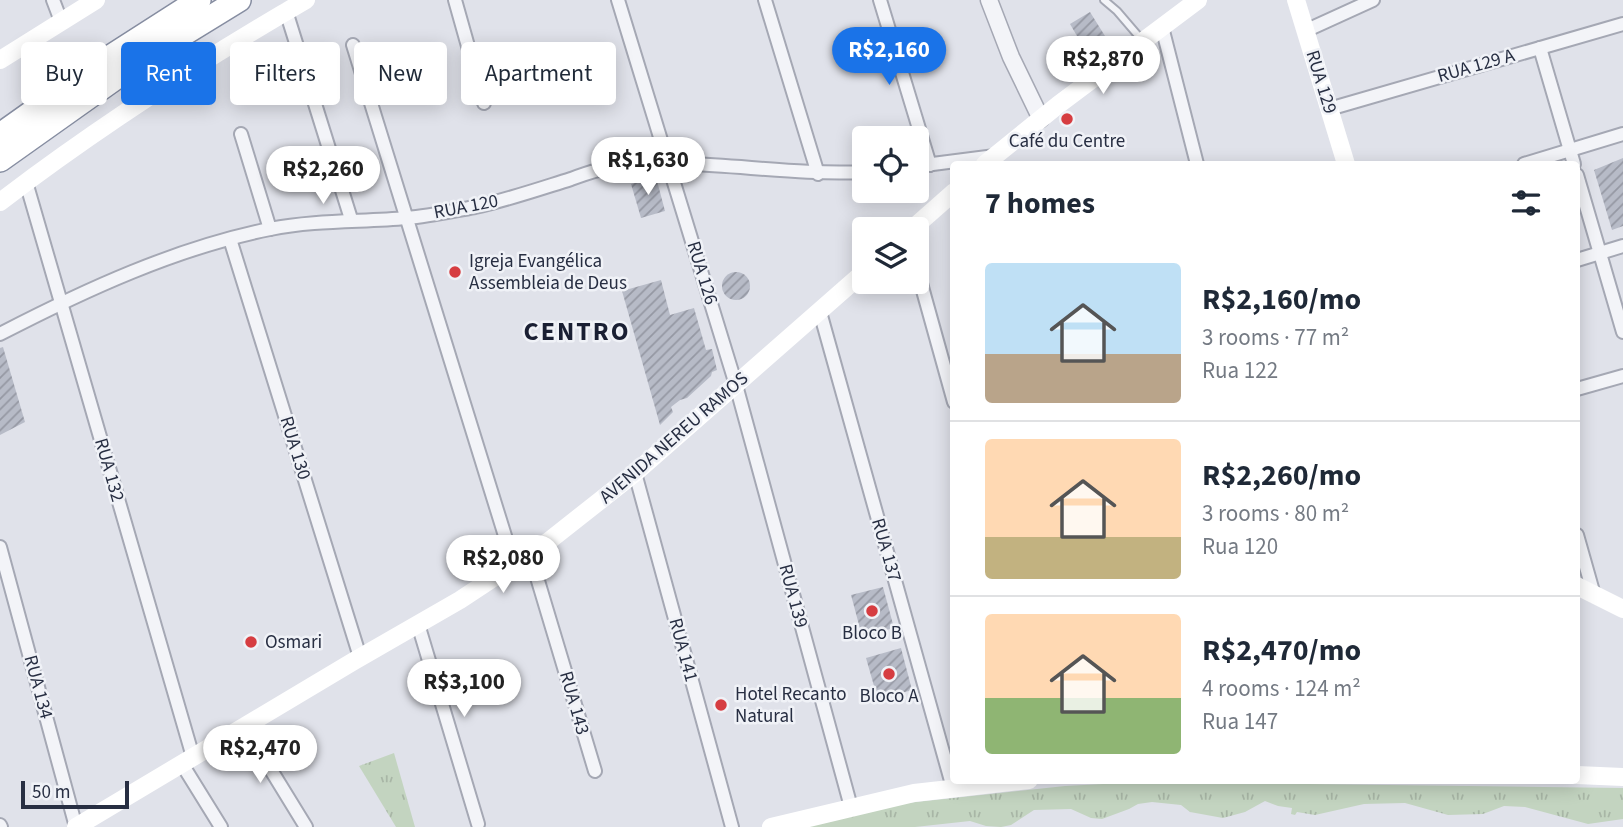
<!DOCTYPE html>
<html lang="en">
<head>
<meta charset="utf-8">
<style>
	body { margin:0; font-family:"Source Sans 3",sans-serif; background:#f2f2f3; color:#1f2937; height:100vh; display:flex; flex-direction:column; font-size:26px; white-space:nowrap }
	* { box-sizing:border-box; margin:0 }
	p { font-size:23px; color:#747a83 }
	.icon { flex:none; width:38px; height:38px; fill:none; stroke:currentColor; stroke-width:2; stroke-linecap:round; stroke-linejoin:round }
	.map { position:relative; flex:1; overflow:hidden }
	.side { position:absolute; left:950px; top:161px; width:630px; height:623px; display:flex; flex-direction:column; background:#fff; border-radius:7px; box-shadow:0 4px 18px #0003 }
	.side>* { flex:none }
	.top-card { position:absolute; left:21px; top:42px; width:665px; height:63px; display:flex; gap:14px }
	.fabs { position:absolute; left:852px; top:126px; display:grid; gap:14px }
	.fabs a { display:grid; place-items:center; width:77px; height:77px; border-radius:7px; background:#fff; box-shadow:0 4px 18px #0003; font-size:35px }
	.scale { position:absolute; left:21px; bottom:18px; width:108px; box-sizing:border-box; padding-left:7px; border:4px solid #272e42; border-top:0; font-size:19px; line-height:24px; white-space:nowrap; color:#272e42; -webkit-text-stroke:5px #f0f2f7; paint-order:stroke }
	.price { position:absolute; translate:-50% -60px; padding:0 16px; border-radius:24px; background:#fff; color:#222; font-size:23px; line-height:46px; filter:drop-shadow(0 2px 4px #0008) }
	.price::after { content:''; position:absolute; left:50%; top:42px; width:21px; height:16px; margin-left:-10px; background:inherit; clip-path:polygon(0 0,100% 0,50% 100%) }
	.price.active { background:#1a73e8; color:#fff }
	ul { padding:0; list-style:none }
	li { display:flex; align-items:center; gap:21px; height:175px; padding:0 35px }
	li+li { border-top:2px solid #e0e1e3 }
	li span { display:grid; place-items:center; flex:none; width:196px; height:140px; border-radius:7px; color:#555 }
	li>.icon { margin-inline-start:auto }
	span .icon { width:84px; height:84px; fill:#fffc; stroke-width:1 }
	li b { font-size:30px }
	h2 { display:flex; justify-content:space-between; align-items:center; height:84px; padding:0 35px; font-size:30px }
	.pill { padding:0 24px; border-radius:7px; background:#fff; box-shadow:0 4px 18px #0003; font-size:24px; line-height:63px }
	.pill.active { background:#1a73e8; color:#fff }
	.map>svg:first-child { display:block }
	.grass { fill:url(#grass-tufts) }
	.building { fill:url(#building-hatch) }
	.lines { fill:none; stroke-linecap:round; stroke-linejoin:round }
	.service-casing { stroke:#a5a8b4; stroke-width:10 }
	.minor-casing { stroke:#a5a8b4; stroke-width:16 }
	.tertiary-casing { stroke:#a5a8b4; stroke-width:19 }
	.motorway-casing { stroke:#868da1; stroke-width:26 }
	.service { stroke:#f3f4f8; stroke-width:6 }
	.minor { stroke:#f3f4f8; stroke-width:12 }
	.tertiary { stroke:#f3f4f8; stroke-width:16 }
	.secondary { stroke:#fff; stroke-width:18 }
	.motorway { stroke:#fff; stroke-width:23 }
	.poi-dot { fill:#d63d41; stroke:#f0f2f7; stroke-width:2.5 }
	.labels { text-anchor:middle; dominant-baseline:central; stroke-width:5; stroke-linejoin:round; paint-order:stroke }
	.street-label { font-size:19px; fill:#272e42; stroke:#f0f2f7 }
	.poi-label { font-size:19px; fill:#272e42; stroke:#f0f2f7 }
	.district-label { font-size:26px; font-weight:bold; letter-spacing:2px; fill:#1a1f33; stroke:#f0f2f7 }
</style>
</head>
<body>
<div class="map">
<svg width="1623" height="827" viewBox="0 0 1623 827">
	<defs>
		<pattern id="grass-tufts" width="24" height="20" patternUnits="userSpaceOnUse" patternTransform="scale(1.75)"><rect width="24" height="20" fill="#c3d4c0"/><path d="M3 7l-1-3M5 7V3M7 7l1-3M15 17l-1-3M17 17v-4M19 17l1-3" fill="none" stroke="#a8b6a6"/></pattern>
		<pattern id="building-hatch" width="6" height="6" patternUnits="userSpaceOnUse" patternTransform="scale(1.75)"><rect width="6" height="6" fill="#b7bbc7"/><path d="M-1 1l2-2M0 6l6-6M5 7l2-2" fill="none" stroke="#9598a3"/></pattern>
	</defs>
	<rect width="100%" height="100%" fill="#e0e2ea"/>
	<g class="grass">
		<polygon points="394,753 415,827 396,827 359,766"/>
		<polygon points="1141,782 1623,788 1623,819 1588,824 1525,807 1504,806 1483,814 1448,815 1405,803 1364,804 1315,815 1297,812 1295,815 1291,814 1292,808 1278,806 1265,801 1245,812 1223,818 1190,812 1181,805 1152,802 1138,804 1129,809 1102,819 1091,818 1071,809 1034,810 1011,825 1001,827 986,826 970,821 915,827 800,827 907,803 1065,786"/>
	</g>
	<g class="building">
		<polygon points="1090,12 1105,36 1084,48 1070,24"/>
		<polygon points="1623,158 1623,226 1612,230 1594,170"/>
		<polygon points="656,177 665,211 641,218 631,184"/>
		<circle cx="736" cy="286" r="14"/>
		<polygon points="661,280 670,315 694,308 706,350 712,349 717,370 712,372 711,376 687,398 680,400 671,407 673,412 660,425 622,291"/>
		<polygon points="3,347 25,422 0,435 0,348"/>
		<polygon points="883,587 894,628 862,636 851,595"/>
		<polygon points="901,648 912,690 878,700 866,658"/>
	</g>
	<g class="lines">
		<g class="service-casing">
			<polyline id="service" points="1104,0 1117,11 1141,39"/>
		</g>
		<g class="minor-casing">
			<g id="minor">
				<polyline points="53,0 61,21"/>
				<polyline points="455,0 484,103"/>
				<polyline points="618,0 736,385 851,807"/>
				<polyline points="765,0 818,174"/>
				<polyline points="880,0 930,165"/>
				<polyline points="286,11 351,219"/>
				<polyline points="1162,27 1197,164"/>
				<polyline points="1305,31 1373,0"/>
				<polyline points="353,45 514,565"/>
				<polyline points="1540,48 1574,164"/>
				<polyline points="1329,109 1623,24"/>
				<polyline points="241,134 270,229"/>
				<polyline points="1524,164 1623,134"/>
				<polyline points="917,166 995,156"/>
				<polyline points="1577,175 1623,332"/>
				<polyline points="26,182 193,757"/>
				<polyline points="230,239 360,657"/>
				<polyline points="1577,260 1623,246"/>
				<polyline points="917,269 954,402"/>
				<polyline points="820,312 953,788"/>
				<path d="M0,334C85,290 176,248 270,229C315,220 361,222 407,218C430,216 452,211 475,207C507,200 539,189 571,179C587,173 605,167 622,165C703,158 784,176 864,172"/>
				<polyline points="1577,389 1623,376"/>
				<polyline points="635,473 732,827"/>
				<polyline points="1577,535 1594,595"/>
				<polyline points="0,547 76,827"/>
				<polyline points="530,554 595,771"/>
				<polyline points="418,624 478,824"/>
				<polyline points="244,726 306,827"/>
				<polyline points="182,764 221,827"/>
				<polyline points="0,825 1,827"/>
			</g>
		</g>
		<g class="tertiary-casing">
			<polyline id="tertiary" points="989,0 1011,57 1041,119"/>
		</g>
		<g class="motorway-casing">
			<g id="motorway">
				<polyline points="0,135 104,61 199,0"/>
				<polyline points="0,160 138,62 239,0"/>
			</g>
		</g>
		<use href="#service" class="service"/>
		<use href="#minor" class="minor"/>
		<use href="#tertiary" class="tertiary"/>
		<g class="secondary">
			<polyline points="1296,0 1346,164"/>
			<polyline points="0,60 96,0"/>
			<polyline points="985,164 1058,105 1198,0"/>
			<path d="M0,202C97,128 201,61 306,0"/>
			<polyline points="912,229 954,192"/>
			<polyline points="1577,586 1623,609"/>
			<polyline points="1577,775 1623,777"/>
			<polyline points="76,827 354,661 460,600 545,544 635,473 864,272"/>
			<polyline points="771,827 914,793 1029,780"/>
		</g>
		<use href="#motorway" class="motorway"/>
	</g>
	<g class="poi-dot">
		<circle cx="1067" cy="119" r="7"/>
		<circle cx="455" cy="272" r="7"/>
		<circle cx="872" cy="611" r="7"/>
		<circle cx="251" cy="642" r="7"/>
		<circle cx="889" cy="674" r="7"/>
		<circle cx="721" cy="705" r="7"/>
	</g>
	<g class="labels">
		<g class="street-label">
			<text transform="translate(1476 66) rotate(-16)">RUA 129 A</text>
			<text transform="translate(1321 82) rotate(73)">RUA 129</text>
			<text transform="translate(466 207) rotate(-11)">RUA 120</text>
			<text transform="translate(702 273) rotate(73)">RUA 126</text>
			<text transform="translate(674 438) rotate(-41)">AVENIDA NEREU RAMOS</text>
			<text transform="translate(295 448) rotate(73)">RUA 130</text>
			<text transform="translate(109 470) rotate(74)">RUA 132</text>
			<text transform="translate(886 550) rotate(74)">RUA 137</text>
			<text transform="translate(793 596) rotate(75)">RUA 139</text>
			<text transform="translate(683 650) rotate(75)">RUA 141</text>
			<text transform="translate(38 687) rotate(75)">RUA 134</text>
			<text transform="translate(574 703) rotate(74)">RUA 143</text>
		</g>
		<g class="poi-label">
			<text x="1067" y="141">Café du Centre</text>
			<text x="469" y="261" text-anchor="start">Igreja Evangélica<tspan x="469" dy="22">Assembleia de Deus</tspan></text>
			<text x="872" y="633">Bloco B</text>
			<text x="265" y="642" text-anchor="start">Osmari</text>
			<text x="735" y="694" text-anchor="start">Hotel Recanto<tspan x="735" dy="22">Natural</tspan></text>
			<text x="889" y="696">Bloco A</text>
		</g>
		<g class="district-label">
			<text x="577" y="331">CENTRO</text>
		</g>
	</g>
</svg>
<div class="fabs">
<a><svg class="icon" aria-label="locate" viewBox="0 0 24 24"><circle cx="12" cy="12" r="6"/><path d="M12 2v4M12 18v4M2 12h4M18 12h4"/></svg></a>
<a><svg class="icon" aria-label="layers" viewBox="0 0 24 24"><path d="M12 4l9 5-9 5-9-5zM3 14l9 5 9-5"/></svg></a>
</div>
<div class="scale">50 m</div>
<b class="price active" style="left:889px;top:87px">R$2,160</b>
<b class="price" style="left:1103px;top:96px">R$2,870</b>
<b class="price" style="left:648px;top:197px">R$1,630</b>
<b class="price" style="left:323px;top:206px">R$2,260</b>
<b class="price" style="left:503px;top:595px">R$2,080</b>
<b class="price" style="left:464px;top:719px">R$3,100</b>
<b class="price" style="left:260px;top:785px">R$2,470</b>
<div class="top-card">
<a class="pill">Buy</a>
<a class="pill active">Rent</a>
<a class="pill">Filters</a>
<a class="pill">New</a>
<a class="pill">Apartment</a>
</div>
<section class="side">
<h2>7 homes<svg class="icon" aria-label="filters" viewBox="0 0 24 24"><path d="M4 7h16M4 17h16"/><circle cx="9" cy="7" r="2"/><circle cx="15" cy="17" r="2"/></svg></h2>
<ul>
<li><span style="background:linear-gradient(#bfe0f5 65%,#b9a48a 0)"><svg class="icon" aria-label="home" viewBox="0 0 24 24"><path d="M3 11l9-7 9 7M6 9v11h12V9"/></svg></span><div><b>R$2,160/mo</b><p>3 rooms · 77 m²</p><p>Rua 122</p></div></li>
<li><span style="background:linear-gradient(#ffd9b3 70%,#c2b280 0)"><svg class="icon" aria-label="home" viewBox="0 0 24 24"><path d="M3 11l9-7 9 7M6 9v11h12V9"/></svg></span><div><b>R$2,260/mo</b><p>3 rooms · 80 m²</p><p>Rua 120</p></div></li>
<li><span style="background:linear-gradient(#ffd9b3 60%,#8fb573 0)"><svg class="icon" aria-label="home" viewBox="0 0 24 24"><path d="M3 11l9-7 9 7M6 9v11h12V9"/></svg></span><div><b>R$2,470/mo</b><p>4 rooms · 124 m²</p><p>Rua 147</p></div></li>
</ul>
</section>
</div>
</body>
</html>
